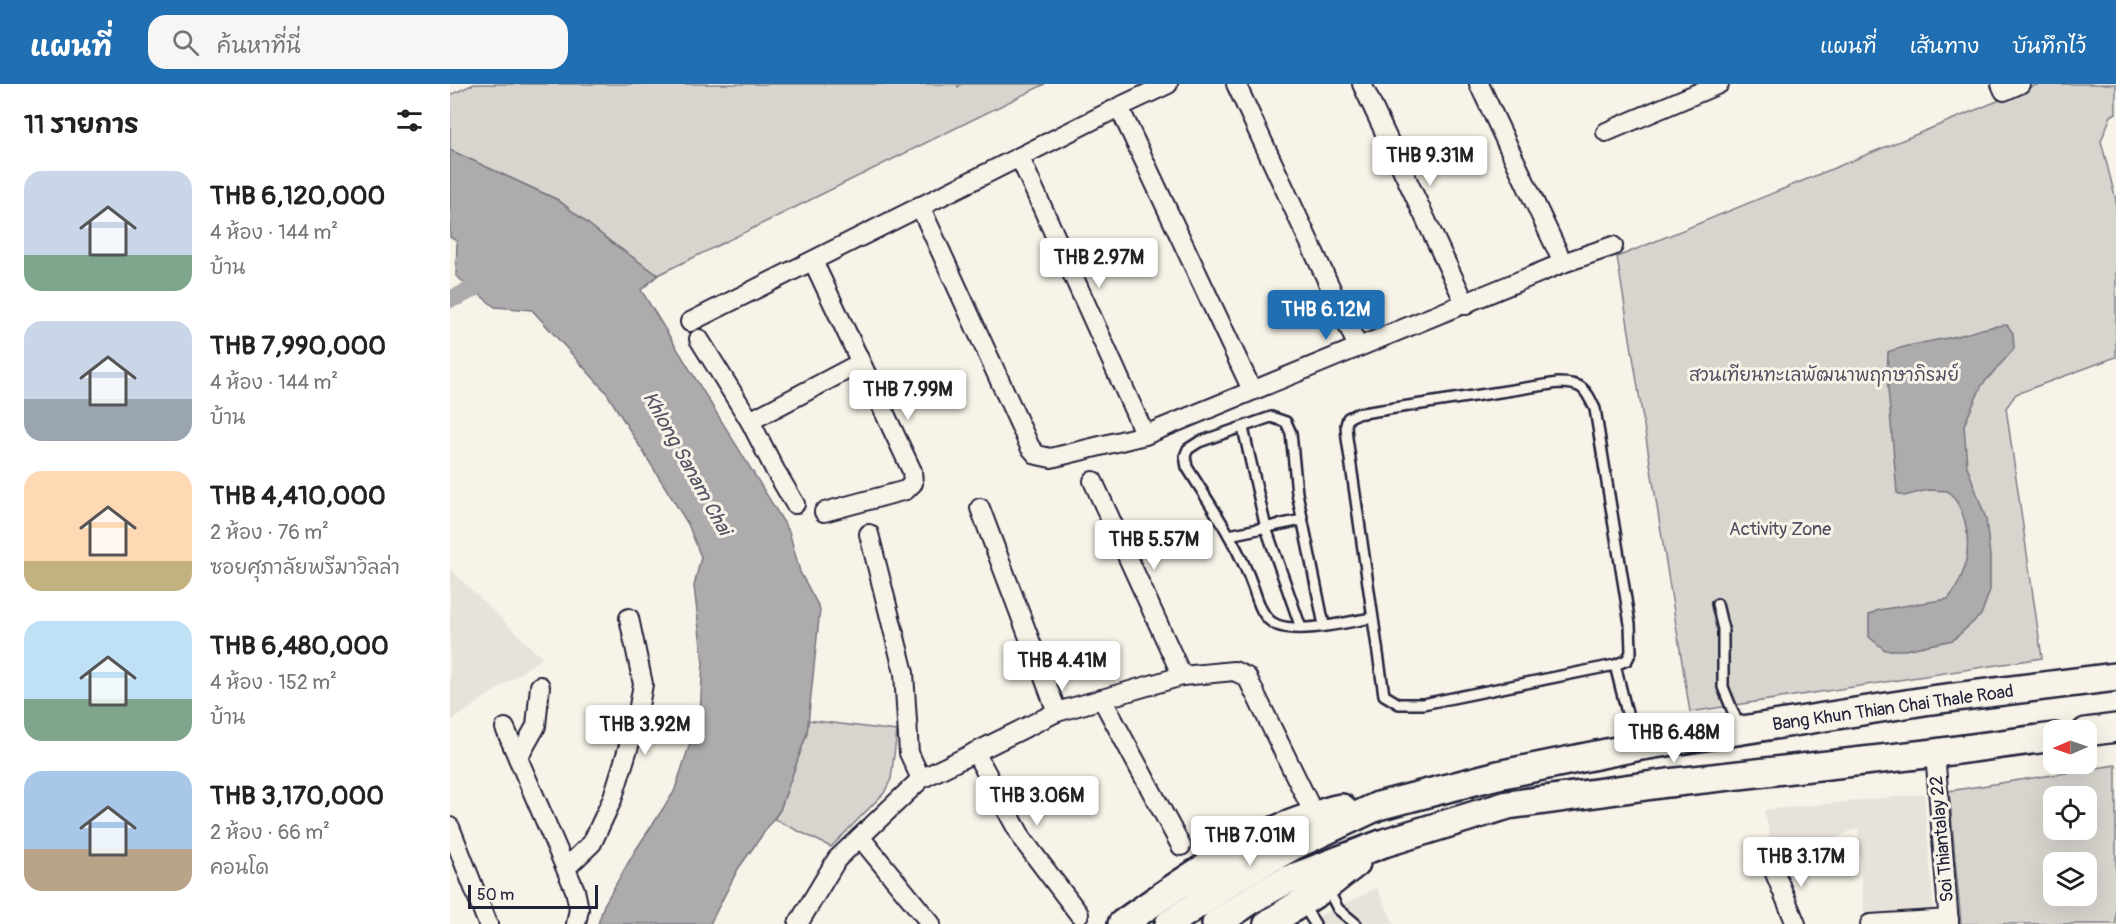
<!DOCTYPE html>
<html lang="th">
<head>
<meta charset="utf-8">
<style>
	body { margin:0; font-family:Pangolin,"Playpen Sans Thai",sans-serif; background:#f6f6f6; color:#222; height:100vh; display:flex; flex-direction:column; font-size:22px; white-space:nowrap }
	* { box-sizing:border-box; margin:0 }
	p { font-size:20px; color:#767676 }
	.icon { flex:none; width:33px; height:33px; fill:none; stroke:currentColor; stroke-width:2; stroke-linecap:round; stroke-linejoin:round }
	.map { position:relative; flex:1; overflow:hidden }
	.panel { display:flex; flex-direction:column; background:#fff; width:450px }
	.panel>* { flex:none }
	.needle { width:39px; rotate:268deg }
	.controls { position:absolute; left:1593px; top:636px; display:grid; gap:12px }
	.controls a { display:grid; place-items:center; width:54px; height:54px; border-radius:12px; background:#fff; box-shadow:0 6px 24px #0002; font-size:30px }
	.scale { position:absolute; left:18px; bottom:15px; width:130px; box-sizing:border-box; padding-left:6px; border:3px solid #22223b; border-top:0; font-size:16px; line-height:21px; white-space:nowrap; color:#22223b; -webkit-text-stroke:4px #f7f3e8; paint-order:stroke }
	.price { position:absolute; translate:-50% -51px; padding:0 14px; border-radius:6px; background:#fff; color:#222; font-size:20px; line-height:39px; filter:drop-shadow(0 2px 3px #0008) }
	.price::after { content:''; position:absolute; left:50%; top:36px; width:18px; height:14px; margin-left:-9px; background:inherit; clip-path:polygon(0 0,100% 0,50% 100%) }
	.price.selected { background:#1f6fb2; color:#fff }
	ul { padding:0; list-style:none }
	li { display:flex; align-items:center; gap:18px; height:150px; padding:0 24px }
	li span { display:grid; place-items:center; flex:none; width:168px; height:120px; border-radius:18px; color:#555 }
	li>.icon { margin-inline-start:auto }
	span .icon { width:72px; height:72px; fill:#fffc; stroke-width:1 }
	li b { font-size:26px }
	h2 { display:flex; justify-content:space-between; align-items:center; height:72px; padding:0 24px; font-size:26px }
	header { display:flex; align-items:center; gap:36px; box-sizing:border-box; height:84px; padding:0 30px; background:#1f6fb2; color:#fff }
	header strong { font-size:28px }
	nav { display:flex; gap:33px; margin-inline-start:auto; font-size:21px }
	.search { width:420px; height:54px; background:#f6f6f6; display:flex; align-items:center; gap:15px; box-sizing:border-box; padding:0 21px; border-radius:18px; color:#767676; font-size:22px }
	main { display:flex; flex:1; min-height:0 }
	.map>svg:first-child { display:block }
	.built { fill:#e7e3db }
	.green { fill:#d8d5cf; stroke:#7d7c85; stroke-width:1.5; fill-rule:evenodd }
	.water { fill:#aeabad; stroke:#76747f; stroke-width:1.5 }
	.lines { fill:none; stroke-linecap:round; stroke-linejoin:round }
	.canal { stroke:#aeabad; stroke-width:18 }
	.service-casing { stroke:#22223b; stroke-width:14 }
	.minor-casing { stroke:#22223b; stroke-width:22 }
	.secondary-casing { stroke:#22223b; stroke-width:32 }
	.service { stroke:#f7f3e8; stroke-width:9 }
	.minor { stroke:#f7f3e8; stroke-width:18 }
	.secondary { stroke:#f7f3e8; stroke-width:27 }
	.labels { text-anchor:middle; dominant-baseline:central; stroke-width:6; stroke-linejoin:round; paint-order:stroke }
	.park-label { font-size:18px; fill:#504f60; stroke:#f7f3e8 }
	.street-label { font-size:18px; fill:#22223b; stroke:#f7f3e8 }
	.water-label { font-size:20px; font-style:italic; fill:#535263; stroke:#f7f3e8 }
</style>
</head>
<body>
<header>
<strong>แผนที่</strong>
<div class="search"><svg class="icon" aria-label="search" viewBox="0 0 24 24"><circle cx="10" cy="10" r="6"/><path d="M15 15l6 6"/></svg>ค้นหาที่นี่</div>
<nav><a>แผนที่</a><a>เส้นทาง</a><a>บันทึกไว้</a></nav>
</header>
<main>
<section class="panel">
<h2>11 รายการ<svg class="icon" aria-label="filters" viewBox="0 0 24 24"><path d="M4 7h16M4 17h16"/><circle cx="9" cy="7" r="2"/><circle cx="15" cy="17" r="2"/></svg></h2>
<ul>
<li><span style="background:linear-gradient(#c9d6e8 70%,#7fa58c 0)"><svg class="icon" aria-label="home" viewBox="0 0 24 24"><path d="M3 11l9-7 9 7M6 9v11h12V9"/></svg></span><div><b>THB 6,120,000</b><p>4 ห้อง · 144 m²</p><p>บ้าน</p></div></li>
<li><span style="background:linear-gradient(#c9d6e8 65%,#9aa5b1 0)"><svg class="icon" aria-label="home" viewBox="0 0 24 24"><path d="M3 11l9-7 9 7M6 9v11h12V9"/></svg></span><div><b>THB 7,990,000</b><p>4 ห้อง · 144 m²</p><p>บ้าน</p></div></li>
<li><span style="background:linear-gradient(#ffd9b3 75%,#c2b280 0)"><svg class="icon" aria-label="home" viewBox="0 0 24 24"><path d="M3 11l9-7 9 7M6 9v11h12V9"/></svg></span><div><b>THB 4,410,000</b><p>2 ห้อง · 76 m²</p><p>ซอยศุภาลัยพรีมาวิลล่า</p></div></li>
<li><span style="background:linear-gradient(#bfe0f5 65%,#7fa58c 0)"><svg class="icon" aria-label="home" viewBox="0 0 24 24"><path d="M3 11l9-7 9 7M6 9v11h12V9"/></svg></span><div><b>THB 6,480,000</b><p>4 ห้อง · 152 m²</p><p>บ้าน</p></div></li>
<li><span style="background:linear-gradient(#a9c7e8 65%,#b9a48a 0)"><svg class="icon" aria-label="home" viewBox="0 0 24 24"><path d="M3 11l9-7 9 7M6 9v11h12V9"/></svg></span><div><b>THB 3,170,000</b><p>2 ห้อง · 66 m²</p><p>คอนโด</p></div></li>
</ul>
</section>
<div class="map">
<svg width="1666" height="840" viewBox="0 0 1666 840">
	<rect width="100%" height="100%" fill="#f7f3e8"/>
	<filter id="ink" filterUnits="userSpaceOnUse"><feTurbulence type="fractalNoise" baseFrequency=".0167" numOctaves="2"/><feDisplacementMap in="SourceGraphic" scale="12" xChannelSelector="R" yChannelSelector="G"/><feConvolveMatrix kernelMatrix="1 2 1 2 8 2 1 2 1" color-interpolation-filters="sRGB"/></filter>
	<g filter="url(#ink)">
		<g class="built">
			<polygon points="0,485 92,574 0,638"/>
			<polygon points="1474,710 1485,840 1415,840 1408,744 1326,780 1314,726"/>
			<polygon points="927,804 944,840 854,840 873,830"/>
		</g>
		<g class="green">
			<polygon points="24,0 508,0 508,3 511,0 595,0 208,191 161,158 108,116 0,66 0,11"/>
			<polygon points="1589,0 1666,0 1666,29 1661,32 1651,57 1666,116 1666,273 1566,310 1556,324 1592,574 1240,628 1167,173"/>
			<polygon points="358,636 447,647 441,695 434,709 381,763 324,735 330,726 357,649"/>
			<path d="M1666,681V840H1511L1499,707ZM1604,712H1636V746H1604ZM1604,778H1636V812H1604Z"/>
		</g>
		<g class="water">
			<polygon points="0,66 108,116 161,158 208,191 191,206 339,447 350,488 370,525 357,649 330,726 288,785 260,840 148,840 154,821 185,767 224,708 250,629 253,579 244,502 251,473 238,440 156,308 82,226 45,223 6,192 7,157 0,153"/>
			<path d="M1557,241L1563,249L1564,265L1532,301L1514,341L1517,382L1536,435L1540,472V506L1531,531L1503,556L1455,566H1435L1419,553V531L1428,526L1498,515C1523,485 1525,435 1498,407L1478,406L1454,412L1447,409L1437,293L1438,268C1462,259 1487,257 1511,251C1529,246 1538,242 1557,241Z"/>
		</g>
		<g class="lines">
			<polyline class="canal" points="0,215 9,212 44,194"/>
			<g class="service-casing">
				<g id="service">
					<polyline points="793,344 816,444 851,544"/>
					<polyline points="779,451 852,436"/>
					<polyline points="1267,520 1273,545 1273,603 1290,645"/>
					<path d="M874,541L847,409L841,349L836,338L821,333L749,358L738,365L735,372L737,383C761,422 788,460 803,503C808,517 812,535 827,541C851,550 897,538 922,534"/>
					<path d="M1165,581L973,620H949L934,611L897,354L896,341L898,334L906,330L1108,299C1133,299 1135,304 1145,325L1180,540L1181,568L1177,576L1165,581L1185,661"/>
					<polyline points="877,804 888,825 906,840"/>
					<polyline points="853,821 865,840"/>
				</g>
			</g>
			<g class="minor-casing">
				<g id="minor">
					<polyline points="786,0 908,263"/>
					<polyline points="912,0 1016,221"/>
					<polyline points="1029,0 1113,179"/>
					<polyline points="1551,0 1554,7 1570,0"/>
					<polyline points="669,23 802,306"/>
					<polyline points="1156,48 1269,0"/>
					<polyline points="570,74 695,351"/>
					<polyline points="470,122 580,363 587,371 601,374 695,351 1113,179 1163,162"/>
					<polyline points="363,177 462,387 463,399 456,406 374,428"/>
					<polyline points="240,238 669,23 718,0"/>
					<polyline points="249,255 300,337 325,386 345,420"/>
					<polyline points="300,337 410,279"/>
					<polyline points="643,397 732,592"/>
					<polyline points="530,424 607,628"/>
					<polyline points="419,450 454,589 459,669 471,695"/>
					<polyline points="652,615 731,762"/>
					<polyline points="55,644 125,806 129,825 126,840"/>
					<polyline points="525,668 573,756 629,830"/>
					<polyline points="1485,669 1499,840"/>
					<polyline points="68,674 86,642 90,602"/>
					<polyline points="0,743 38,840"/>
					<polyline points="410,753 481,840"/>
					<polyline points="1322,782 1346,840"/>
					<polyline points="116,784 142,759 162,716 186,639 193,600 179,534"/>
					<polyline points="348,840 387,775 471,695 607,628 732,592 784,587 797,593 865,732"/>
					<polyline points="1420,840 1499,835"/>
				</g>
			</g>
			<g class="secondary-casing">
				<g id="secondary">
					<polyline points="1636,648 1666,644"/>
					<path d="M672,840C732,798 791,755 861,733C871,730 882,725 892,724"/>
					<polyline points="719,840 787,793 845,761 928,722 1048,691 1186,663 1481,616 1666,593"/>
					<polyline points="766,840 804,814 837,796 934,759 1058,721 1218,699 1485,669 1604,653"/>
					<polyline points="818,840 874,804 906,779"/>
				</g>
			</g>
			<use href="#service" class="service"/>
			<use href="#minor" class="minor"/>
			<use href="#secondary" class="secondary"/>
		</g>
	</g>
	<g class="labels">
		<g class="park-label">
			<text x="1374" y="291">สวนเทียนทะเลพัฒนาพฤกษาภิรมย์</text>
			<text x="1330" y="445">Activity Zone</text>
		</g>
		<g class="street-label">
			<text transform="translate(1443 624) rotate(-8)">Bang Khun Thian Chai Thale Road</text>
			<text transform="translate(1492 755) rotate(-95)">Soi Thiantalay 22</text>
		</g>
		<g class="water-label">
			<text transform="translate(237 379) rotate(61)">Khlong Sanam Chai</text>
		</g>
	</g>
</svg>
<div class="controls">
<a><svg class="needle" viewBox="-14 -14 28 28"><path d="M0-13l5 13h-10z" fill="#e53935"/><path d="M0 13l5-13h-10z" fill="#767676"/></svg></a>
<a><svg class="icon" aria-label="locate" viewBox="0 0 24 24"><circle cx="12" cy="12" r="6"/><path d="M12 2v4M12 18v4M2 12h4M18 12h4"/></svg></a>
<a><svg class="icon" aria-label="layers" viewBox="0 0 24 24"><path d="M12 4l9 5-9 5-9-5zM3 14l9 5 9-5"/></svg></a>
</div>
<div class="scale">50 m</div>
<b class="price" style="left:980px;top:103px">THB 9.31M</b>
<b class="price" style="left:649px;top:205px">THB 2.97M</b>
<b class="price selected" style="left:876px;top:257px">THB 6.12M</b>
<b class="price" style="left:458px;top:337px">THB 7.99M</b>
<b class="price" style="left:704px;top:487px">THB 5.57M</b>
<b class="price" style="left:612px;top:608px">THB 4.41M</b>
<b class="price" style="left:195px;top:672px">THB 3.92M</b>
<b class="price" style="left:1224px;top:680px">THB 6.48M</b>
<b class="price" style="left:587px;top:743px">THB 3.06M</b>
<b class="price" style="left:800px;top:783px">THB 7.01M</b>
<b class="price" style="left:1351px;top:804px">THB 3.17M</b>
</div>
</main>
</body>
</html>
